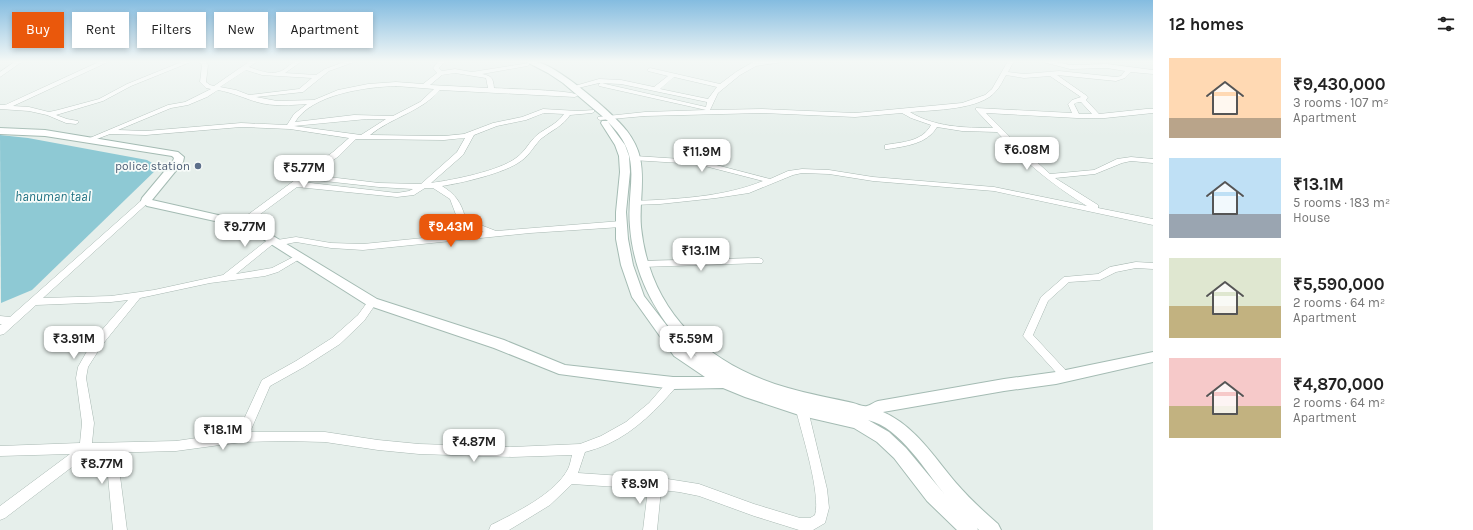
<!DOCTYPE html>
<html lang="en">
<head>
<meta charset="utf-8">
<style>
	body { margin:0; font-family:Karla,sans-serif; background:#f6f6f6; color:#222; height:100vh; display:flex; flex-direction:column; font-size:15px; white-space:nowrap }
	* { box-sizing:border-box; margin:0 }
	p { font-size:13px; color:#767676 }
	.icon { flex:none; width:22px; height:22px; fill:none; stroke:currentColor; stroke-width:2; stroke-linecap:round; stroke-linejoin:round }
	.map { position:relative; flex:1; overflow:hidden }
	.side { display:flex; flex-direction:column; background:#fff; width:320px }
	.side>* { flex:none }
	.top-card { position:absolute; left:12px; top:12px; width:380px; height:36px; display:flex; gap:8px }
	.price { position:absolute; translate:-50% -34px; padding:0 9px; border-radius:8px; background:#fff; color:#222; font-size:13px; line-height:26px; filter:drop-shadow(0 1px 2px #0008) }
	.price::after { content:''; position:absolute; left:50%; top:24px; width:12px; height:9px; margin-left:-6px; background:inherit; clip-path:polygon(0 0,100% 0,50% 100%) }
	.price.selected { background:#ea580c; color:#fff }
	ul { padding:0; list-style:none }
	li { display:flex; align-items:center; gap:12px; height:100px; padding:0 16px }
	li span { display:grid; place-items:center; flex:none; width:112px; height:80px; border-radius:0px; color:#555 }
	li>.icon { margin-inline-start:auto }
	span .icon { width:48px; height:48px; fill:#fffc; stroke-width:1 }
	li b { font-size:17px }
	h2 { display:flex; justify-content:space-between; align-items:center; height:48px; padding:0 16px; font-size:17px }
	.pill { padding:0 14px; border-radius:0px; background:#fff; box-shadow:0 2px 6px #0003; font-size:14px; line-height:36px }
	.pill.selected { background:#ea580c; color:#fff }
	main { display:flex; flex:1; min-height:0 }
	.map>svg:first-child { display:block }
	.water { fill:#8ec9d4 }
	.lines { fill:none; stroke-linecap:round; stroke-linejoin:round }
	.street-casing { stroke:#a8b8b2; stroke-width:1 }
	.secondary-casing { stroke:#a4bbb3; stroke-width:2 }
	.street { fill:#fff; fill-rule:evenodd }
	.secondary { fill:#fff; fill-rule:evenodd }
	.service-dot { fill:#5c6f8a; stroke:#f7fbf9; stroke-width:1.5 }
	.labels { text-anchor:middle; dominant-baseline:central; stroke-width:3.5; stroke-linejoin:round; paint-order:stroke }
	.service-label { font-size:12px; fill:#4e5e75; stroke:#f7fbf9; text-anchor:end }
	.water-label { font-size:13px; font-style:italic; fill:#1c6f80; stroke:#f7fbf9 }
</style>
</head>
<body>
<main>
<div class="map">
<svg width="1153" height="530" viewBox="0 0 1153 530">
	<rect width="100%" height="100%" fill="#e6efeb"/>
	<polygon class="water" points="0,135 28,138 147,160 159,167 32,290 1,303"/>
	<g class="lines">
		<g class="street-casing">
			<g id="street">
				<polygon points="16,61 23,61 0,77 0,72"/>
				<polygon points="101,61 110,61 13,106 29,107 49,112 58,110 99,99 127,84 184,61 193,61 131,86 103,101 56,115 67,119 78,121 79,122 76,124 66,123 47,115 29,111 0,109 0,105 5,105"/>
				<path d="M198,61H205L208,65L206,82L210,85L214,86L250,61H258L249,67C257,70 270,75 278,72C288,70 289,61 302,61L285,73L316,75L325,69L347,61H357L329,71L303,92L256,97L277,101L314,100L338,90L368,84L396,82L423,84L437,73L433,68L439,61H446L439,68L442,71L455,69L472,72L529,63V65L527,66L482,74C492,76 493,78 494,88C508,89 571,90 578,95L575,97L440,90C421,112 392,117 370,135L444,136L464,134L493,123L522,117L543,109L578,111L594,110V112L592,113L570,115C563,126 552,130 542,138C534,145 530,155 521,161C505,173 462,183 442,186C455,194 461,202 465,217L478,224L496,231L621,221L625,224L621,227L530,233L363,250L331,248L296,242L277,246L273,244L236,274L272,268L299,254L303,257L278,272L265,276L210,283L140,298L102,345L88,367L86,378L94,423L92,443L176,441L238,432L262,380L296,361L332,338L358,315L369,300H375L377,302L364,321L340,344L304,367L270,386L250,432H325L378,440L419,444L512,447L580,444L601,436L626,422L649,403L669,380L673,379L677,380L678,383L677,386C657,409 636,431 608,444C601,447 593,450 585,452L578,473L652,478L655,477L699,484L754,504L800,518H810L815,515C821,494 802,434 796,410L798,407L802,405L806,407L808,410L827,489L829,508L825,523L813,530H799L754,516L699,496L679,492L661,490L657,530H643L648,489L572,484L550,505L519,524L509,530H489L491,525C515,513 555,494 568,469C570,465 571,459 572,455L512,457L419,454L378,450L325,442L284,441L242,442L176,451L101,453L114,463L120,476L127,530H113L108,476C104,466 93,465 89,454L5,518L0,520V506L70,454L0,456V446L80,443L82,423L76,378L78,367L94,339L128,300L111,302L36,305L4,334L0,335V325L2,324H0V316L10,317L143,199H146L150,201L43,298L111,296L154,290L223,275L270,238L273,237L277,240L296,237L331,243L363,244L484,232L472,228L458,220L450,199L433,188H425L414,195L397,197L297,187L244,226H238L237,224L238,222L333,152L349,138L290,129L241,127L146,135L110,134L89,142H85V140L168,105L185,102L211,89L206,88L200,82L202,65ZM246,70L262,75L312,78L299,89L249,95L236,90L220,87ZM455,73L486,78L488,88L430,85L442,75ZM396,86L434,89L420,102L393,116L354,115L295,122C312,94 366,87 396,86ZM218,90C234,93 243,98 257,102C273,107 291,105 307,104L294,114L287,125L241,123L146,131L118,130L171,108L188,105L207,97ZM544,113L564,114C557,124 546,128 537,135C529,142 525,152 516,158C499,171 453,180 431,183L463,155L474,135L497,126L526,120ZM367,119H386L361,135L294,126ZM465,138L457,152L421,184L379,183L312,175L339,156L356,139L444,140ZM306,179L379,187L413,189L409,191L397,193L302,182Z"/>
				<path d="M755,61H790L756,66L740,75L718,93L710,110L762,109L855,113L962,103L985,95L992,89L1008,61H1014L1008,72L1024,74L1059,71L1116,77L1121,76L1125,71L1107,68L1070,69L1039,61H1052L1070,65L1107,64L1153,70V74L1131,72L1125,78L1116,81L1057,75L1087,96L1088,97L1086,100L1099,114L1146,109H1153V113L1105,118H1077L986,113L1018,145L1050,174L1094,170L1117,159L1131,157L1153,159V163L1131,161L1122,163L1095,174L1055,178L1098,205V208L1153,219V225L994,191L873,181L829,174L802,173L793,175L749,193L716,198L660,204L633,205L632,203L636,201C678,199 724,197 763,181L697,164L632,160L631,158L635,156L697,160L770,179L788,171L802,169L829,170L873,177L994,187L1087,206C1054,186 1023,161 997,132L962,131L937,127C927,144 906,146 888,149H885V145C902,142 922,142 931,125L911,118L902,113L855,117L762,113L645,116L600,120L598,119V117L645,112L706,110L599,86L598,85L601,83L706,107L707,102L621,84L599,83L574,89L571,87L599,79L621,80L654,87L668,76L648,71L647,70L650,68L720,84L736,72ZM1006,75L1024,78L1050,76L1081,97L1072,100L1068,104L1072,113L976,108V110L993,128C965,128 934,127 910,112C933,110 981,110 996,91C1000,87 1003,80 1006,75ZM674,77L717,87L708,99L660,89ZM1078,102H1081L1092,114H1079L1074,104Z"/>
				<polygon points="759,258 762,259 763,261 762,263 642,267 638,264 642,261"/>
				<polygon points="1136,262 1153,263 1153,269 1136,268 1116,272 1100,280 1069,282 1048,301 1033,335 1071,376 1070,379 1066,380 1062,379 1023,336 1041,297 1064,277 1098,274 1110,267"/>
			</g>
		</g>
		<g class="secondary-casing">
			<path id="secondary" d="M525,61C528,61 533,61 537,62C558,66 613,113 627,131C633,139 638,148 640,158C645,181 639,204 641,227C650,313 708,365 788,388C809,394 831,398 853,403C857,404 863,407 867,406C871,405 874,402 878,401L1004,379L1056,372L1153,352V362L1056,384L1004,391L883,412C915,426 934,457 956,483C969,498 983,511 998,524L1001,530H979L977,528L978,530H957L927,501L894,458L877,442L854,428L802,416L745,397L723,388L673,389L559,374L494,348L367,305L252,232L233,225L147,206L141,201L142,198L173,161L174,158L172,156L45,136L0,134V128L45,130L178,152L184,157L183,162L152,200L240,220L260,228L377,299L504,340L565,365L673,377H705L674,356L632,297L621,265L616,239V212L620,172L619,156L615,145L601,123L602,121H608L563,83L548,73ZM608,122C645,158 626,184 630,227C634,278 659,323 697,357L684,348L644,296L633,265L628,239L626,212L630,172L629,156L625,145ZM868,420C901,428 925,471 946,496L906,448L889,432Z"/>
		</g>
		<use href="#street" class="street"/>
		<use href="#secondary" class="secondary"/>
	</g>
	<linearGradient id="sky" x2="0" y2="1"><stop stop-color="#84bce0"/><stop offset="0.45" stop-color="#f4f8f6"/><stop offset="1" stop-color="#f4f8f6" stop-opacity="0"/></linearGradient>
	<rect width="1153" height="136" fill="url(#sky)"/>
	<circle class="service-dot" cx="198" cy="166" r="4"/>
	<g class="labels">
		<g class="service-label">
			<text x="190" y="166">police station</text>
		</g>
		<g class="water-label">
			<text x="53" y="196">hanuman taal</text>
		</g>
	</g>
</svg>
<b class="price" style="left:1027px;top:171px">₹6.08M</b>
<b class="price" style="left:702px;top:173px">₹11.9M</b>
<b class="price" style="left:304px;top:189px">₹5.77M</b>
<b class="price" style="left:245px;top:248px">₹9.77M</b>
<b class="price selected" style="left:451px;top:248px">₹9.43M</b>
<b class="price" style="left:701px;top:272px">₹13.1M</b>
<b class="price" style="left:74px;top:360px">₹3.91M</b>
<b class="price" style="left:691px;top:360px">₹5.59M</b>
<b class="price" style="left:223px;top:451px">₹18.1M</b>
<b class="price" style="left:474px;top:463px">₹4.87M</b>
<b class="price" style="left:102px;top:485px">₹8.77M</b>
<b class="price" style="left:640px;top:505px">₹8.9M</b>
<div class="top-card">
<a class="pill selected">Buy</a>
<a class="pill">Rent</a>
<a class="pill">Filters</a>
<a class="pill">New</a>
<a class="pill">Apartment</a>
</div>
</div>
<section class="side">
<h2>12 homes<svg class="icon" aria-label="filters" viewBox="0 0 24 24"><path d="M4 7h16M4 17h16"/><circle cx="9" cy="7" r="2"/><circle cx="15" cy="17" r="2"/></svg></h2>
<ul>
<li><span style="background:linear-gradient(#ffd9b3 75%,#b9a48a 0)"><svg class="icon" aria-label="home" viewBox="0 0 24 24"><path d="M3 11l9-7 9 7M6 9v11h12V9"/></svg></span><div><b>₹9,430,000</b><p>3 rooms · 107 m²</p><p>Apartment</p></div></li>
<li><span style="background:linear-gradient(#bfe0f5 70%,#9aa5b1 0)"><svg class="icon" aria-label="home" viewBox="0 0 24 24"><path d="M3 11l9-7 9 7M6 9v11h12V9"/></svg></span><div><b>₹13.1M</b><p>5 rooms · 183 m²</p><p>House</p></div></li>
<li><span style="background:linear-gradient(#dfe7d0 60%,#c2b280 0)"><svg class="icon" aria-label="home" viewBox="0 0 24 24"><path d="M3 11l9-7 9 7M6 9v11h12V9"/></svg></span><div><b>₹5,590,000</b><p>2 rooms · 64 m²</p><p>Apartment</p></div></li>
<li><span style="background:linear-gradient(#f6c9c9 60%,#c2b280 0)"><svg class="icon" aria-label="home" viewBox="0 0 24 24"><path d="M3 11l9-7 9 7M6 9v11h12V9"/></svg></span><div><b>₹4,870,000</b><p>2 rooms · 64 m²</p><p>Apartment</p></div></li>
</ul>
</section>
</main>
</body>
</html>
